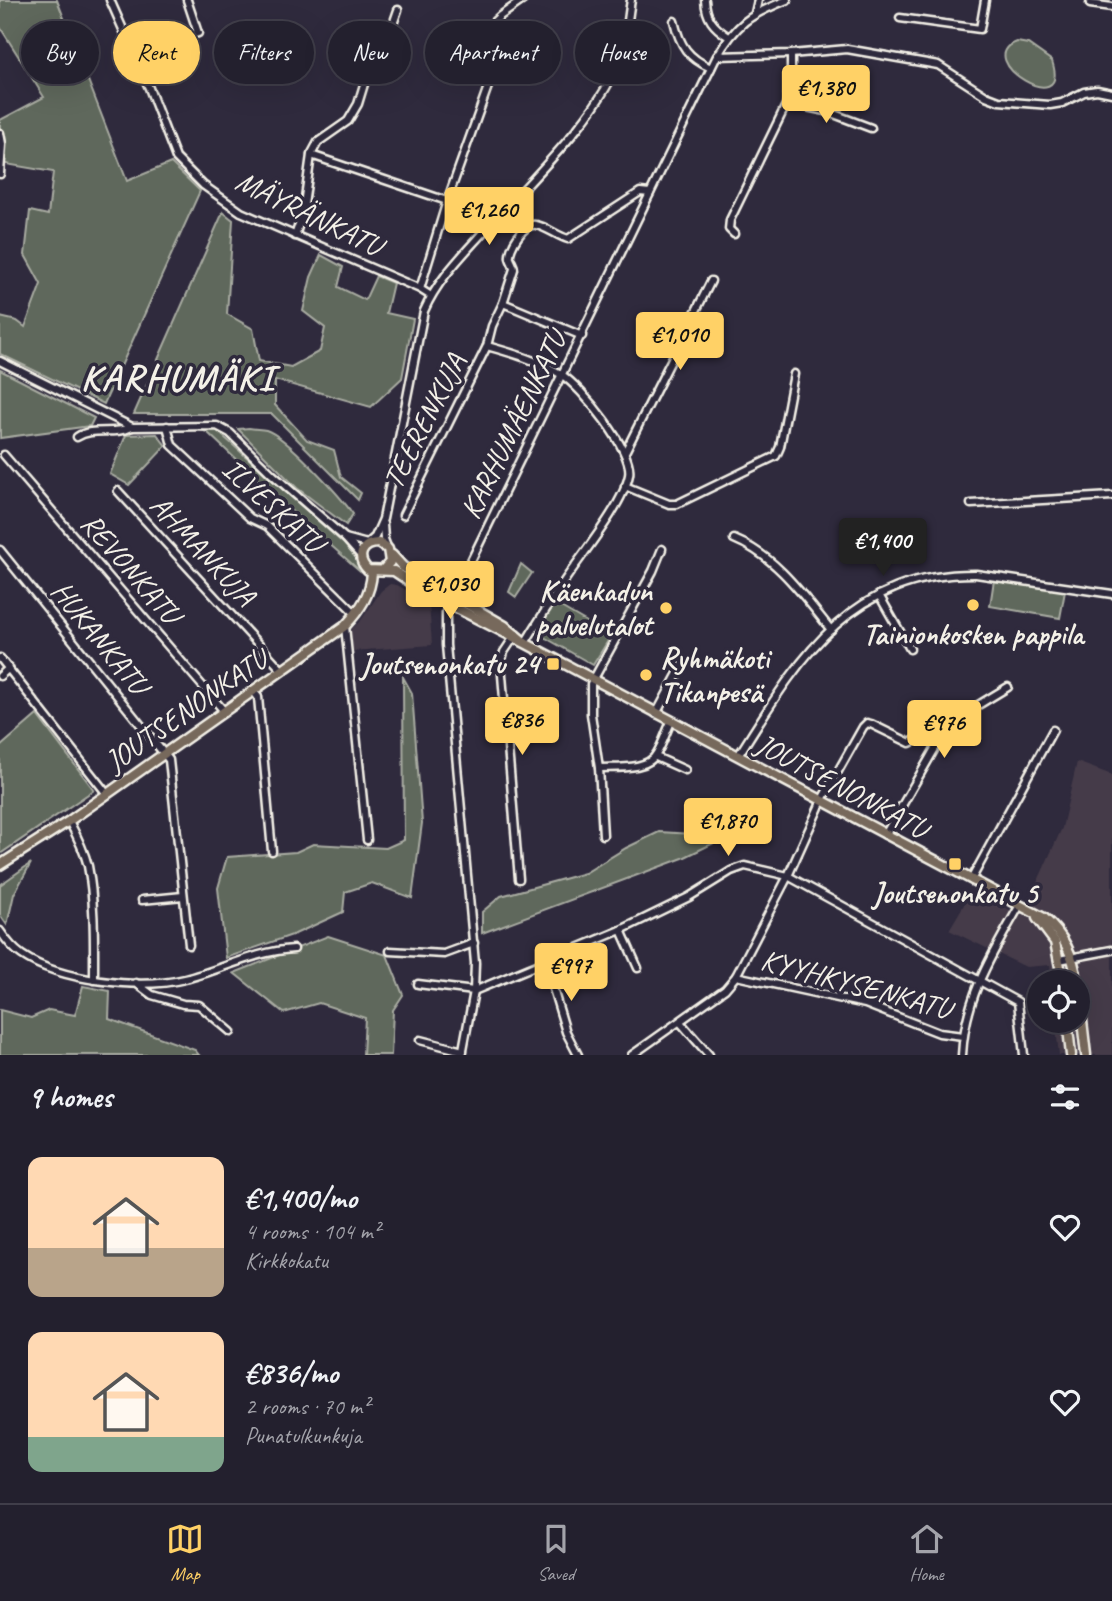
<!DOCTYPE html>
<html lang="en">
<head>
<meta charset="utf-8">
<style>
	body { margin:0; font-family:Caveat,sans-serif; background:#2b2836; color:#f1f3f6; height:100vh; display:flex; flex-direction:column; font-size:26px; white-space:nowrap }
	* { box-sizing:border-box; margin:0 }
	p { font-size:23px; color:#a3a3aa }
	.icon { flex:none; width:38px; height:38px; fill:none; stroke:currentColor; stroke-width:2; stroke-linecap:round; stroke-linejoin:round }
	.map { position:relative; height:1055px; overflow:hidden }
	.panel { display:flex; flex-direction:column; background:#23202e; flex:1 }
	.panel>* { flex:none }
	.banner { position:absolute; left:21px; top:21px; width:700px; height:63px; display:flex; gap:14px }
	.fabs { position:absolute; left:1027px; top:970px; display:grid; gap:14px }
	.fabs a { display:grid; place-items:center; width:63px; height:63px; border-radius:50%; background:#23202e; box-shadow:0 7px 28px #0002,0 0 0 2px #403e4a; font-size:35px }
	.price { position:absolute; translate:-50% -60px; padding:0 16px; border-radius:7px; background:#ffd166; color:#111; font-size:23px; line-height:46px; filter:drop-shadow(0 2px 4px #0008) }
	.price::after { content:''; position:absolute; left:50%; top:42px; width:21px; height:16px; margin-left:-10px; background:inherit; clip-path:polygon(0 0,100% 0,50% 100%) }
	.price.selected { background:#222; color:#fff }
	ul { padding:0; list-style:none }
	li { display:flex; align-items:center; gap:21px; height:175px; padding:0 28px }
	li span { display:grid; place-items:center; flex:none; width:196px; height:140px; border-radius:14px; color:#555 }
	li>.icon { margin-inline-start:auto }
	span .icon { width:84px; height:84px; fill:#fffc; stroke-width:1 }
	li b { font-size:30px }
	h2 { display:flex; justify-content:space-between; align-items:center; height:84px; padding:0 28px; font-size:30px }
	.tag { padding:0 24px; border-radius:32px; background:#23202e; box-shadow:0 7px 28px #0002,0 0 0 2px #403e4a; font-size:24px; line-height:63px }
	.tag.selected { background:#ffd166; color:#111 }
	.tabs { display:flex; justify-content:space-around; align-items:center; height:98px; border-top:2px solid #403e4a; background:#23202e; font-size:19px; color:#a3a3aa }
	.tabs a { display:grid; justify-items:center; gap:4px }
	.tabs .selected { color:#ffd166 }
	.map>svg:first-child { display:block }
	.built { fill:#453b49 }
	.green { fill:#5e675b; stroke:#a9aca2; stroke-width:2 }
	.lines { fill:none; stroke-linecap:round; stroke-linejoin:round }
	.minor-casing { stroke:#f4f1e8; stroke-width:11 }
	.major-casing { stroke:#f4f1e8; stroke-width:13 }
	.minor { stroke:#2f2a3d; stroke-width:6 }
	.major { stroke:#77695c; stroke-width:8 }
	.poi-dot { fill:#ffd166; stroke:#2f2a3d; stroke-width:2.5 }
	.labels { text-anchor:middle; dominant-baseline:central; stroke-width:7; stroke-linejoin:round; paint-order:stroke }
	.street-label { font-size:30px; fill:#f4f1e8; stroke:#2f2a3d }
	.poi-label { font-size:30px; font-weight:bold; fill:#f4f1e8; stroke:#2f2a3d; text-anchor:end }
	.district-label { font-size:37px; font-weight:bold; letter-spacing:2px; fill:#f4f1e8; stroke:#2f2a3d }
</style>
</head>
<body>
<div class="map">
<svg width="1112" height="1055" viewBox="0 0 1112 1055">
	<rect width="100%" height="100%" fill="#2f2a3d"/>
	<filter id="ink" filterUnits="userSpaceOnUse"><feTurbulence type="fractalNoise" baseFrequency=".0143" numOctaves="2"/><feDisplacementMap in="SourceGraphic" scale="14" xChannelSelector="R" yChannelSelector="G"/><feConvolveMatrix kernelMatrix="1 2 1 2 8 2 1 2 1" color-interpolation-filters="sRGB"/></filter>
	<g filter="url(#ink)">
		<g class="built">
			<polygon points="390,584 397,585 429,603 432,645 353,651 350,631 362,619 381,591"/>
			<polygon points="1077,762 1112,775 1112,1055 1059,1055 1055,1020 1078,1020 1078,982 1052,982 1050,965 1026,967 949,930 972,891 1022,916 1062,828"/>
		</g>
		<g class="green">
			<polygon points="0,0 57,0 127,181 171,163 200,191 104,404 0,354 0,317 17,321 25,327 41,284 25,255 30,211 48,215 53,172 0,163 0,120 44,97 0,27"/>
			<path d="M1017,42L1028,44L1052,61C1072,121 970,59 1017,42Z"/>
			<polygon points="223,212 233,220 227,314 253,329 259,361 291,367 320,351 325,328 303,311 311,277 321,255 343,267 338,287 365,300 376,276 393,283 386,313 413,319 402,378 371,407 275,380 275,405 307,440 334,450 341,477 361,493 358,500 272,414 134,414"/>
			<polygon points="0,370 94,418 90,426 0,438"/>
			<polygon points="214,428 344,544 356,558 359,570 281,502 207,432 201,430"/>
			<path d="M249,428C254,429 261,429 266,430C286,436 340,496 353,514L346,525L297,488L238,429Z"/>
			<polygon points="157,434 166,446 129,485 110,474 126,435"/>
			<polygon points="521,564 532,573 516,597 509,592"/>
			<polygon points="994,580 1065,591 1060,618 990,606"/>
			<polygon points="554,603 611,636 593,665 537,633"/>
			<polygon points="403,677 412,693 422,823 412,898 372,883 345,892 343,912 295,934 226,958 218,888 227,857 296,852 313,844 386,848 404,840"/>
			<polygon points="37,715 94,790 0,854 0,747"/>
			<polygon points="659,832 728,836 683,858 482,933 482,912 501,896 585,873 626,848"/>
			<polygon points="31,863 14,894 7,925 0,915 0,885"/>
			<polygon points="328,936 387,955 403,995 393,1010 391,1055 363,1055 365,1018 319,1003 284,1013 234,973"/>
			<polygon points="83,986 110,991 109,1019 195,1050 199,1055 0,1055 0,1010 31,1018 49,1010 75,1015"/>
		</g>
		<g class="lines">
			<g class="minor-casing">
				<g id="minor">
					<polyline points="110,0 149,88 176,158 203,185 241,212 420,289 431,296"/>
					<path d="M705,0C706,18 713,27 729,37"/>
					<polyline points="1090,4 1112,7"/>
					<polyline points="755,13 758,0"/>
					<polyline points="900,18 980,29 985,0"/>
					<path d="M674,21C680,46 688,58 711,68"/>
					<polyline points="136,56 198,33 187,0"/>
					<polyline points="717,56 791,54 847,49 938,65 986,96 999,101 1050,105 1062,103 1084,92 1097,90 1112,93"/>
					<polyline points="492,63 502,61 539,71"/>
					<polyline points="787,103 826,111 871,128"/>
					<polyline points="0,133 2,144 0,174"/>
					<polyline points="311,155 447,201"/>
					<polyline points="734,234 729,229 730,220 787,103 791,76 791,54"/>
					<polyline points="295,236 303,212 311,155 318,142 348,121 358,104 365,81 374,61 384,50 398,10"/>
					<path d="M420,289L447,201L490,81C494,63 487,47 487,28L500,16L523,0"/>
					<path d="M503,303L514,269C514,265 511,262 510,258C508,249 524,222 536,225C547,227 557,236 568,239L640,192L650,193"/>
					<polyline points="487,346 492,326 503,303 582,336"/>
					<polyline points="0,361 132,427 217,426 230,433 272,474 345,538 361,556"/>
					<polyline points="167,426 172,445 250,518 267,526 356,614"/>
					<path d="M77,437C93,426 114,436 132,427"/>
					<polyline points="625,452 711,281"/>
					<polyline points="4,455 224,711"/>
					<polyline points="625,486 669,504 677,504 776,456 780,447 794,374"/>
					<polyline points="118,491 282,670"/>
					<polyline points="971,504 1112,496"/>
					<path d="M403,515L487,346C512,353 540,361 562,375C581,387 634,451 629,475C623,505 583,553 565,580C551,601 538,622 525,643"/>
					<polyline points="383,524 384,539 387,547"/>
					<path d="M345,538L367,544L375,537L383,519L424,311C438,279 462,256 485,230C527,184 604,112 622,53C627,36 628,17 631,0"/>
					<path d="M734,539C776,556 803,595 831,630"/>
					<polyline points="0,550 169,760 189,945"/>
					<polyline points="879,595 910,649"/>
					<polyline points="345,626 367,840"/>
					<polyline points="516,634 504,652 501,663 519,879"/>
					<polyline points="0,658 107,794"/>
					<polyline points="0,676 9,668"/>
					<polyline points="253,691 258,697 272,851"/>
					<polyline points="656,714 683,664"/>
					<path d="M738,756C798,661 848,573 976,574L1112,594"/>
					<polyline points="656,757 685,770"/>
					<path d="M599,768C616,767 648,771 657,753C663,743 666,732 671,722"/>
					<path d="M69,821C77,836 84,850 88,866C95,902 94,944 94,980"/>
					<polyline points="603,835 599,768 591,714 591,684 653,571 662,549"/>
					<polyline points="885,835 937,745 975,707 1008,687"/>
					<polyline points="971,880 1053,730"/>
					<polyline points="142,900 183,896"/>
					<polyline points="621,930 638,968"/>
					<path d="M0,931C6,940 13,949 22,955C60,981 141,990 185,979C221,970 256,951 294,949"/>
					<polyline points="390,951 444,954 474,943"/>
					<polyline points="1059,960 1112,950"/>
					<polyline points="545,962 566,1032 578,1055"/>
					<polyline points="736,976 865,1004 939,1033 963,1036"/>
					<polyline points="136,983 152,995 183,1004 199,1005 231,1032"/>
					<polyline points="418,984 474,991 621,930 689,897 731,871 745,866 788,876 1018,1002 1024,1055"/>
					<polyline points="680,1022 709,1055"/>
					<polyline points="420,1040 463,1051"/>
					<path d="M462,1055L474,991L475,963L446,645V612L716,58C737,23 749,15 787,0"/>
					<polyline points="632,1055 725,989 736,976 788,876 824,796 863,727 867,723 871,724 910,743 917,739 923,721"/>
					<path d="M962,1055C965,997 992,954 1020,905"/>
				</g>
			</g>
			<g class="major-casing">
				<g id="major">
					<polyline points="392,555 403,567 505,626 523,641"/>
					<path d="M383,570L390,562L388,549L379,543C362,543 355,557 368,570L394,571L429,594L525,643L1044,918C1064,935 1074,956 1077,982"/>
					<path d="M0,865L69,821L345,626C360,610 371,594 372,572"/>
					<polyline points="1037,918 1055,942 1063,982"/>
					<polyline points="1078,986 1086,1055"/>
					<polyline points="1067,1020 1071,1055"/>
				</g>
			</g>
			<use href="#minor" class="minor"/>
			<use href="#major" class="major"/>
		</g>
	</g>
	<g class="poi-dot">
		<circle cx="973" cy="605" r="7"/>
		<circle cx="666" cy="608" r="7"/>
		<rect x="546" y="657" width="14" height="14" rx="3.5"/>
		<circle cx="646" cy="675" r="7"/>
		<rect x="948" y="857" width="14" height="14" rx="3.5"/>
	</g>
	<g class="labels">
		<g class="street-label">
			<text transform="translate(309 213) rotate(26)">MÄYRÄNKATU</text>
			<text transform="translate(424 421) rotate(-63)">TEERENKUJA</text>
			<text transform="translate(513 425) rotate(-64)">KARHUMÄENKATU</text>
			<text transform="translate(273 505) rotate(42)">ILVESKATU</text>
			<text transform="translate(203 550) rotate(47)">AHMANKUJA</text>
			<text transform="translate(131 568) rotate(49)">REVONKATU</text>
			<text transform="translate(100 637) rotate(51)">HUKANKATU</text>
			<text transform="translate(186 710) rotate(-35)">JOUTSENONKATU</text>
			<text transform="translate(842 786) rotate(28)">JOUTSENONKATU</text>
			<text transform="translate(856 984) rotate(15)">KYYHKYSENKATU</text>
		</g>
		<g class="poi-label">
			<text x="652" y="591">Käenkadun<tspan x="652" dy="34">palvelutalot</tspan></text>
			<text x="973" y="634" text-anchor="middle">Tainionkosken pappila</text>
			<text x="660" y="658" text-anchor="start">Ryhmäkoti<tspan x="660" dy="34">Tikanpesä</tspan></text>
			<text x="539" y="664">Joutsenonkatu 24</text>
			<text x="955" y="893" text-anchor="middle">Joutsenonkatu 5</text>
		</g>
		<g class="district-label">
			<text x="178" y="377">KARHUMÄKI</text>
		</g>
	</g>
</svg>
<div class="fabs">
<a><svg class="icon" aria-label="locate" viewBox="0 0 24 24"><circle cx="12" cy="12" r="6"/><path d="M12 2v4M12 18v4M2 12h4M18 12h4"/></svg></a>
</div>
<b class="price" style="left:826px;top:125px">€1,380</b>
<b class="price" style="left:489px;top:247px">€1,260</b>
<b class="price" style="left:680px;top:372px">€1,010</b>
<b class="price selected" style="left:883px;top:578px">€1,400</b>
<b class="price" style="left:450px;top:621px">€1,030</b>
<b class="price" style="left:522px;top:757px">€836</b>
<b class="price" style="left:944px;top:760px">€976</b>
<b class="price" style="left:728px;top:858px">€1,870</b>
<b class="price" style="left:571px;top:1003px">€997</b>
<div class="banner">
<a class="tag">Buy</a>
<a class="tag selected">Rent</a>
<a class="tag">Filters</a>
<a class="tag">New</a>
<a class="tag">Apartment</a>
<a class="tag">House</a>
</div>
</div>
<section class="panel">
<h2>9 homes<svg class="icon" aria-label="filters" viewBox="0 0 24 24"><path d="M4 7h16M4 17h16"/><circle cx="9" cy="7" r="2"/><circle cx="15" cy="17" r="2"/></svg></h2>
<ul>
<li><span style="background:linear-gradient(#ffd9b3 65%,#b9a48a 0)"><svg class="icon" aria-label="home" viewBox="0 0 24 24"><path d="M3 11l9-7 9 7M6 9v11h12V9"/></svg></span><div><b>€1,400/mo</b><p>4 rooms · 104 m²</p><p>Kirkkokatu</p></div><svg class="icon" aria-label="heart" viewBox="0 0 24 24"><path d="M12 20l-8-8c-3-5 5-10 8-4 3-6 11-1 8 4z"/></svg></li>
<li><span style="background:linear-gradient(#ffd9b3 75%,#7fa58c 0)"><svg class="icon" aria-label="home" viewBox="0 0 24 24"><path d="M3 11l9-7 9 7M6 9v11h12V9"/></svg></span><div><b>€836/mo</b><p>2 rooms · 70 m²</p><p>Punatulkunkuja</p></div><svg class="icon" aria-label="heart" viewBox="0 0 24 24"><path d="M12 20l-8-8c-3-5 5-10 8-4 3-6 11-1 8 4z"/></svg></li>
</ul>
</section>
<nav class="tabs">
<a class="selected"><svg class="icon" aria-label="map" viewBox="0 0 24 24"><path d="M3 6l6-2 6 2 6-2v14l-6 2-6-2-6 2zM9 4v14M15 6v14"/></svg>Map</a>
<a><svg class="icon" aria-label="saved" viewBox="0 0 24 24"><path d="M7 4h10v16l-5-4-5 4z"/></svg>Saved</a>
<a><svg class="icon" aria-label="home" viewBox="0 0 24 24"><path d="M3 11l9-7 9 7M6 9v11h12V9"/></svg>Home</a>
</nav>
</body>
</html>
